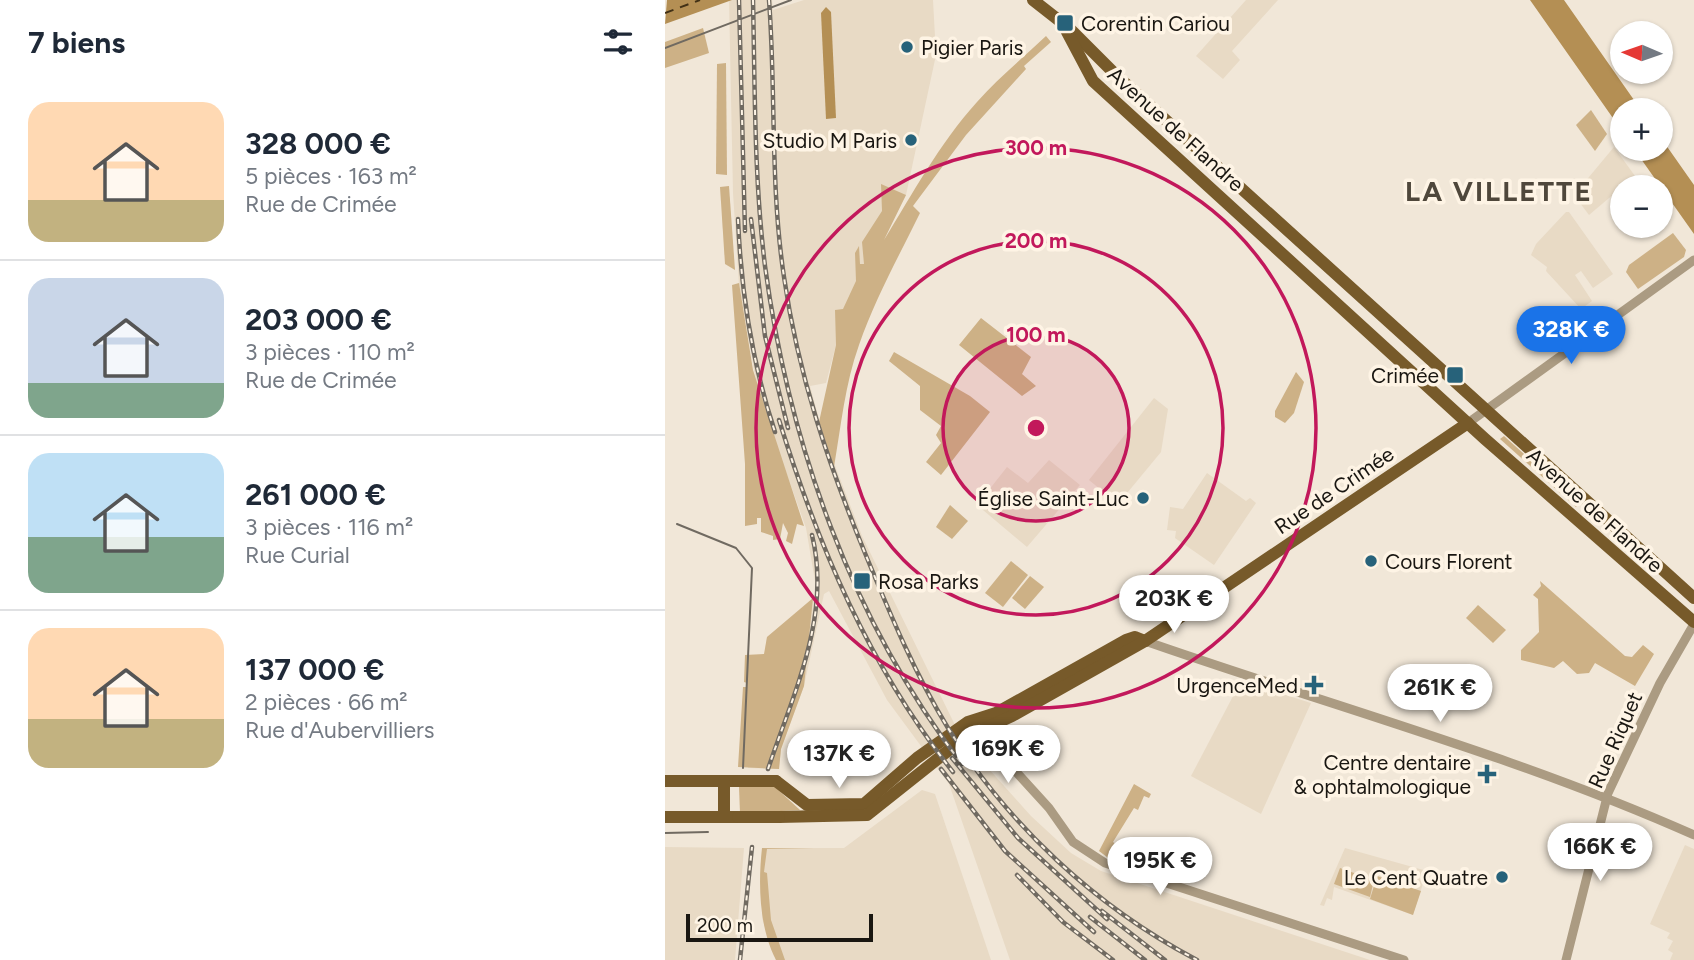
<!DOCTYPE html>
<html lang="fr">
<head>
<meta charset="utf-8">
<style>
	body { margin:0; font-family:Figtree,sans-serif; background:#f6f6f7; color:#1f2937; height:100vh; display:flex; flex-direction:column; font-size:26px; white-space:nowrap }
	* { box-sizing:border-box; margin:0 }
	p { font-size:23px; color:#747a83 }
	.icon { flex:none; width:38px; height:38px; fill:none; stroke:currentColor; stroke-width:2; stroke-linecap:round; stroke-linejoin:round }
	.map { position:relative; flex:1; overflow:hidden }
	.details { display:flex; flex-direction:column; background:#fff; width:665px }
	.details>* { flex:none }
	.needle { width:46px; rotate:272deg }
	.tools { position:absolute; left:945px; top:21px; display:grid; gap:14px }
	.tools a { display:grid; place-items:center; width:63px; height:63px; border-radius:50%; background:#fff; box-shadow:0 2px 5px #0004; font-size:35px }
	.scale { position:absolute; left:21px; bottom:18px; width:187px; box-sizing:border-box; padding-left:7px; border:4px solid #191611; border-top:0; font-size:19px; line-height:24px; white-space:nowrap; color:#191611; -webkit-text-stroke:5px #fef4e5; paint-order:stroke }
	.price { position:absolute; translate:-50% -60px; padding:0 16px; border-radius:24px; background:#fff; color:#222; font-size:23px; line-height:46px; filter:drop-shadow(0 2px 4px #0008) }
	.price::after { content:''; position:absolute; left:50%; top:42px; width:21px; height:16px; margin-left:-10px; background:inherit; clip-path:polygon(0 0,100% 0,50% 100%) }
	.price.active { background:#1a73e8; color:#fff }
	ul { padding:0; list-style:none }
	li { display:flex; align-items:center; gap:21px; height:175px; padding:0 28px }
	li+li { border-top:2px solid #e0e1e3 }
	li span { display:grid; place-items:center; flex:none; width:196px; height:140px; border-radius:21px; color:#555 }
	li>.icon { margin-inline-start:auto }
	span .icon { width:84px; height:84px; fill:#fffc; stroke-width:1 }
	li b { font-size:30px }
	h2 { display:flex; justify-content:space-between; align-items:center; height:84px; padding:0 28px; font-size:30px }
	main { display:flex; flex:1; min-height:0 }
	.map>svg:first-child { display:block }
	.built { fill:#e8dac5 }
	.green { fill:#cdb186 }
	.water { fill:#b48f54 }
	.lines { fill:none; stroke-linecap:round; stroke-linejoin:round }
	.ferry { stroke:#423116; stroke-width:2; stroke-dasharray:9 7; stroke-linecap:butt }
	.minor { stroke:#ab9b82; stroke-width:9 }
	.major { stroke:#775a2a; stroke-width:12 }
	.tram { stroke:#706a61; stroke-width:2 }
	.rail-casing { stroke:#706a61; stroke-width:4.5 }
	.rail { stroke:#fef4e5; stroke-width:2; stroke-dasharray:5; stroke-linecap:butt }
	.major-bridge { stroke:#775a2a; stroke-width:12 }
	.ring { fill:none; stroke:#c2185b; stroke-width:3.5 }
	.poi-dot { fill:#27627a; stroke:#fef4e5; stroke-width:2.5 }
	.labels { text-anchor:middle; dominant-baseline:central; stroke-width:7; stroke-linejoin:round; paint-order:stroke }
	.poi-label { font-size:21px; fill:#191611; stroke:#fef4e5; text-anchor:end }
	.street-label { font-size:21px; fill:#191611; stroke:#fef4e5 }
	.district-label { font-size:28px; font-weight:bold; letter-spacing:2px; fill:#4f473b; stroke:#fef4e5 }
	.centre { fill:#c2185b; stroke:#fef4e5; stroke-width:3.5 }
	.ring-label { font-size:21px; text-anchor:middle; font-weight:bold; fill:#c2185b; stroke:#fef4e5; stroke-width:7; stroke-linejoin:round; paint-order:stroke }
</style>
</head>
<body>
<main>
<section class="details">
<h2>7 biens<svg class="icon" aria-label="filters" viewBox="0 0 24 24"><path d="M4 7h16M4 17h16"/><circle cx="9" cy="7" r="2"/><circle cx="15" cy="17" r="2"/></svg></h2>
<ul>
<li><span style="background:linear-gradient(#ffd9b3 70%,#c2b280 0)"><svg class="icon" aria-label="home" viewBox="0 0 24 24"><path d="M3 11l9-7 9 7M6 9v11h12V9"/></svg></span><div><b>328 000 €</b><p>5 pièces · 163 m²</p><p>Rue de Crimée</p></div></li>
<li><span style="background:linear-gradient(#c9d6e8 75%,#7fa58c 0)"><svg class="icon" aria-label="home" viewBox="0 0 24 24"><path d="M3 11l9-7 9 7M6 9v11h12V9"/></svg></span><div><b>203 000 €</b><p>3 pièces · 110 m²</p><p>Rue de Crimée</p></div></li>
<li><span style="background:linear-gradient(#bfe0f5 60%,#7fa58c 0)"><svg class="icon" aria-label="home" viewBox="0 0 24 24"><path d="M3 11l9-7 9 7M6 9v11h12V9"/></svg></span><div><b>261 000 €</b><p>3 pièces · 116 m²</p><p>Rue Curial</p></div></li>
<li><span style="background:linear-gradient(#ffd9b3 65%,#c2b280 0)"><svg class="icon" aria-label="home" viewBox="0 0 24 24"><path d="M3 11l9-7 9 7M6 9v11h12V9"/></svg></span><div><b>137 000 €</b><p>2 pièces · 66 m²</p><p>Rue d'Aubervilliers</p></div></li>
</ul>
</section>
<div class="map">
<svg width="1029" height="960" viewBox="0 0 1029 960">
	<rect width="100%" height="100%" fill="#f1e7d8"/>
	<g class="built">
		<polygon points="64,0 107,0 108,10 139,0 268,0 271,55 241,195 218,239 171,345 161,383 145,386 159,437 197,536 289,723 305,748 366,816 406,853 436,871 705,960 345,960 284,784 222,700 164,591 159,594 139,686 116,749 114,769 83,768 102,637 150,598 151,587 141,528 105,427 89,370 74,285 68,193"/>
		<polygon points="581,0 613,0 567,51 575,60 558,79 531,56"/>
		<polygon points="949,147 970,176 924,215 909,195"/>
		<polygon points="901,212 904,212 948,274 928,288 916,271 910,275 927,301 916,309 881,271 882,267 866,255 871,244"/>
		<polygon points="489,398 503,409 496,452 453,504 424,480"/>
		<polygon points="384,460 415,485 362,547 312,505 342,467 363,483"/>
		<polygon points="542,473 581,501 585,498 591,503 549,565 510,538 511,531 502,530 505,507 518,509"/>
		<polygon points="576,681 646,703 596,814 526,776"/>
		<polygon points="257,790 270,794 326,960 111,960 97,918 97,848 179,848"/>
		<polygon points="1020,845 1029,849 1029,960 1005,960 1008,953 1003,950 1008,941 1002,938 1005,933 985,924"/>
		<polygon points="0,847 79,848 70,960 0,960"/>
		<polygon points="680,848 762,871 748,915 669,887 667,900 662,898 659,906 655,905"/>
	</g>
	<g class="green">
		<polygon points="38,28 44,53 0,68 0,42"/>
		<path d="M381,36L386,42L359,66L361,69L301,135L248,206L255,213C234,256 210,299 194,345C180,384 176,426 169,467L154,422L171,345L170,310L178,309L191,281L190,253L194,246L195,264H199L197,242L217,211L216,184L241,195L219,240C248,193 274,144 312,102C333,78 358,58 381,36Z"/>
		<polygon points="61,63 62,175 51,174 52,64"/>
		<polygon points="926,110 942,134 930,151 911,125"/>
		<polygon points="64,186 70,270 60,264 55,187"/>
		<polygon points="1008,233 1021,250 1019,257 973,289 961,272 964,265"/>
		<polygon points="74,283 88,370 139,526 132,524 127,544 121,541 123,533 118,523 115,539 108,540 108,536 96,532 96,518 92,518 92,524 80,526 80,464 67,285"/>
		<polygon points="316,318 366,357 357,374 371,386 357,396 294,345"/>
		<polygon points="229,352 305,396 325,412 276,475 261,462 276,443 271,435 276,426 255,410 255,386 224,361"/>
		<polygon points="631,372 639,382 629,413 620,423 610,417 610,411"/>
		<polygon points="839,436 914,503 911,507 835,439"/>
		<polygon points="285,505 303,521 287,539 271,527"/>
		<polygon points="346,561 363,575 338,607 320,593"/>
		<polygon points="365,576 379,587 360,609 347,598"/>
		<polygon points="875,581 960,656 967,657 978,645 989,654 970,686 930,663 924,673 912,674 898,661 889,668 856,660 856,650 874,632 873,599 868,595 876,586"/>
		<polygon points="148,598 139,686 116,749 114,769 73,767 78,687 82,687 82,683 79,682 80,655 99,654 102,637"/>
		<polygon points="813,605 841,630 828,643 801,618"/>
		<polygon points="469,784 486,794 484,798 479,796 473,810 469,808 448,842 461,852 456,861 446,860 434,851"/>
		<polygon points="74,787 110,787 135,810 75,813"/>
		<path d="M97,848L149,849H102L99,872L102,873L106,920L120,960H111C94,927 93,884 97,848Z"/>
		<polygon points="675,868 709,880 705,897 669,884"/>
		<polygon points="712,876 756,891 748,915 705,899"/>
	</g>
	<g class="water">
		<polygon points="2,0 67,0 0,24"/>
		<polygon points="865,0 899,0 976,110 957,110 957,131"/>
		<polygon points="161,7 166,12 171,118 161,119 156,13"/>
		<polygon points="996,138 1029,185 1029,234 969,149 996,149"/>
	</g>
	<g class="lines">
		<polyline class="ferry" points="0,13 35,0"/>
		<g class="minor">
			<polyline points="803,423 1029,260"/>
			<path d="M480,641C663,705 852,756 1029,835"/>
			<polyline points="318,730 323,741 384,808 408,842 440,863 739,960"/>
			<polyline points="901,960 943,793 995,683 1029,624"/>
		</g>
		<g class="major">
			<polyline points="368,0 405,29 452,76 1029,598"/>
			<polyline points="402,32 428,81 820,439 1029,622"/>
			<polyline points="0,781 73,781"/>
			<polyline points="59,781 59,817"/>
			<polyline points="111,781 142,805 199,804 252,758 303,722 331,713 461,640 470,637 480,641"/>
			<polyline points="0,817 73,817"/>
			<polyline points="114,817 202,815 299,738 347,716 480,641 803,423"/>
		</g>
		<g class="tram">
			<polyline points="0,48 126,0"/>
			<polyline points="12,524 71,548 87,568 78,768"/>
			<polyline points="0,833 43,832"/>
		</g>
		<g class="rail-casing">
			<g id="rail">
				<polyline points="74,0 80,231"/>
				<path d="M88,0C90,88 89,178 100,266C124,444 187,621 297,764"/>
				<path d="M104,0C111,92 105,185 119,277C133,375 164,466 202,558C226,616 250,674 283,728C343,825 431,907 532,960"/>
				<path d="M73,219C76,291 87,363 110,432"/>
				<polyline points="86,219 100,336 123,428"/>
				<path d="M114,420C154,548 204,666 288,772"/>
				<polyline points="287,758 353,838 442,919"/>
				<path d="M103,769C128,694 167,616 147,535"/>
				<polyline points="276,769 340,851 429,932"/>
				<polyline points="352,875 398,922 448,960"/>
				<polyline points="437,911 500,960"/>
				<polyline points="425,917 480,960"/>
				<polyline points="75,960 87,847"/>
			</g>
		</g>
		<use href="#rail" class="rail"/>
		<g class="major-bridge">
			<polyline points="73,781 111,781"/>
			<polyline points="73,817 114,817"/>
		</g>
	</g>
	<circle cx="371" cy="428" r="93" fill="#c2185b" fill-opacity=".12"/>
	<g class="ring">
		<circle cx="371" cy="428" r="93"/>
		<circle cx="371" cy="428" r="187"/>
		<circle cx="371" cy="428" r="280"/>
	</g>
	<g class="poi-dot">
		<rect x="391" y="14" width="18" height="18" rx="3.5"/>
		<circle cx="242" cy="47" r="7"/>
		<circle cx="246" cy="140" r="7"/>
		<rect x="781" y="366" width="18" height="18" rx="3.5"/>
		<circle cx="478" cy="498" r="7"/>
		<circle cx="706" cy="561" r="7"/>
		<rect x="188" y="572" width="18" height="18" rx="3.5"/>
		<path d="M645.5 674.5h7v7h7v7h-7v7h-7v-7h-7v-7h7z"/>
		<path d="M818.5 763.5h7v7h7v7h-7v7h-7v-7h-7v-7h7z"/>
		<circle cx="837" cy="877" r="7"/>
	</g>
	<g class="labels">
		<g class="poi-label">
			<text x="416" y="23" text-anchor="start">Corentin Cariou</text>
			<text x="256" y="47" text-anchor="start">Pigier Paris</text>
			<text x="232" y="140">Studio M Paris</text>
			<text x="774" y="375">Crimée</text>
			<text x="464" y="498">Église Saint-Luc</text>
			<text x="720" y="561" text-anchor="start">Cours Florent</text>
			<text x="213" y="581" text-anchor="start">Rosa Parks</text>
			<text x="633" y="685">UrgenceMed</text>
			<text x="806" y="762">Centre dentaire<tspan x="806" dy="24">&amp; ophtalmologique</tspan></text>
			<text x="823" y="877">Le Cent Quatre</text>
		</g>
		<g class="street-label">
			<text transform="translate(511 129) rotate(42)">Avenue de Flandre</text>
			<text transform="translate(669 490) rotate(-34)">Rue de Crimée</text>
			<text transform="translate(930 510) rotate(42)">Avenue de Flandre</text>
			<text transform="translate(950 740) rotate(-66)">Rue Riquet</text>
		</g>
		<g class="district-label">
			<text x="834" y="191">LA VILLETTE</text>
		</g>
	</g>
	<circle cx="371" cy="428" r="10" class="centre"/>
	<g class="ring-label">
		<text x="371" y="155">300 m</text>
		<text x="371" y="248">200 m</text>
		<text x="371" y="342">100 m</text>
	</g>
</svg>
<div class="tools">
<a><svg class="needle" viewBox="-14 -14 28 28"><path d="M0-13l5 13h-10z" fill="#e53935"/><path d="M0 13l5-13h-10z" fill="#747a83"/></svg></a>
<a>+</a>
<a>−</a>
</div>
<div class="scale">200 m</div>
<b class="price active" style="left:906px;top:366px">328K €</b>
<b class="price" style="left:509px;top:635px">203K €</b>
<b class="price" style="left:775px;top:724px">261K €</b>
<b class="price" style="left:343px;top:785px">169K €</b>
<b class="price" style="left:174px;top:790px">137K €</b>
<b class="price" style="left:935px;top:883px">166K €</b>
<b class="price" style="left:495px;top:897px">195K €</b>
</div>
</main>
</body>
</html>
